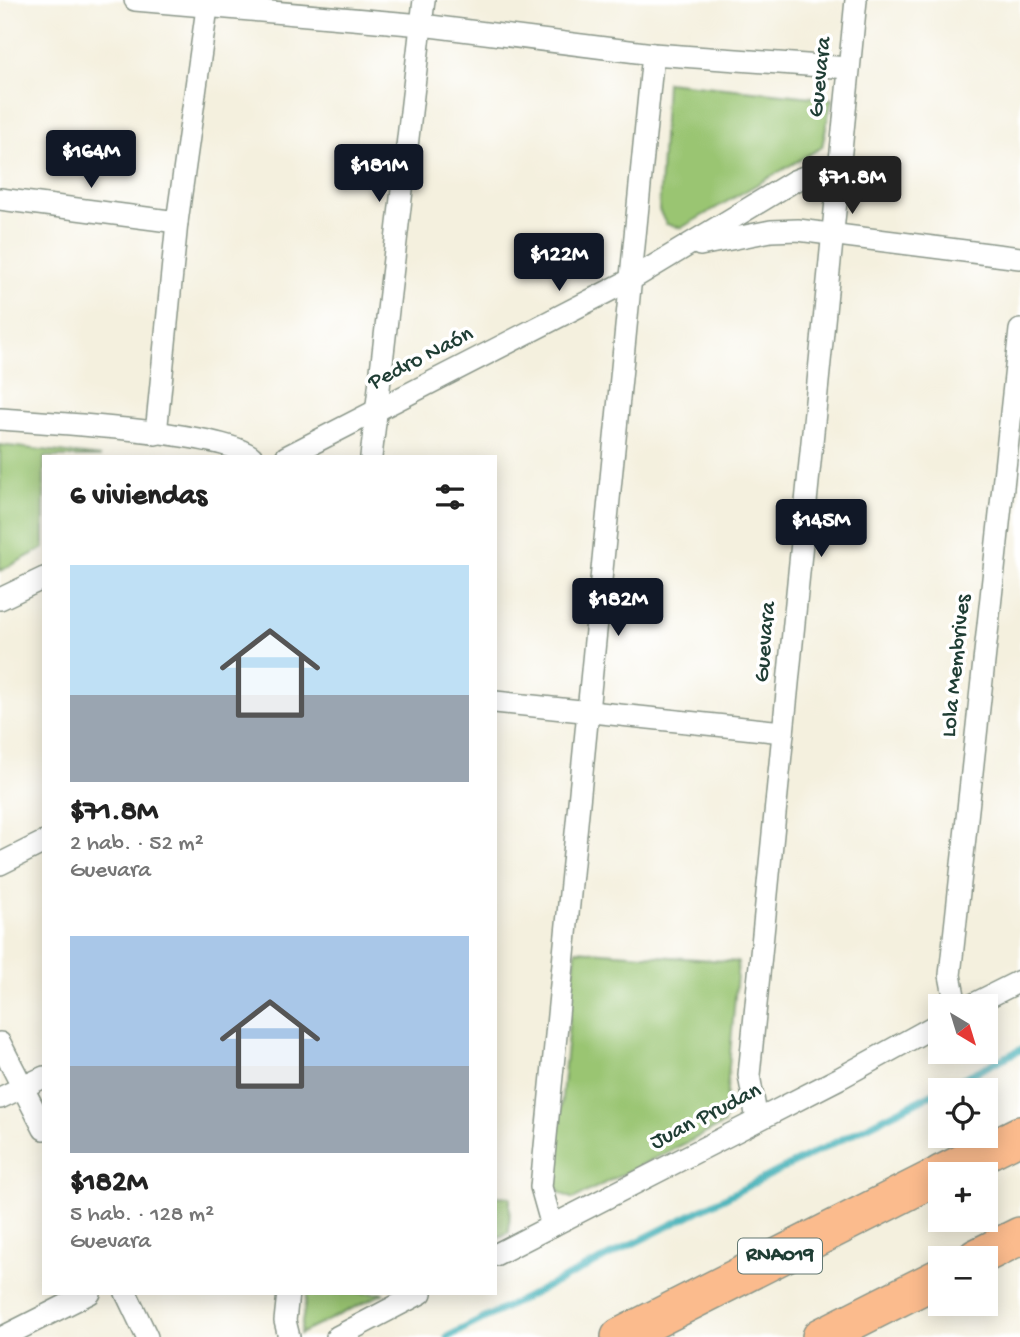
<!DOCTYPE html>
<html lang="es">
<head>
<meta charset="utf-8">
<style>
	body { margin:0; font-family:"Gochi Hand",sans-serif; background:#f6f6f6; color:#222; height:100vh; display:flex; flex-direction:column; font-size:26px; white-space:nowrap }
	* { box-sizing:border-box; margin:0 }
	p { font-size:23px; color:#767676 }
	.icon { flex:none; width:38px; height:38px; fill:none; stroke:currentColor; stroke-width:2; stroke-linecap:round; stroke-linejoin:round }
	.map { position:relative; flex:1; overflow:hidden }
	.sheet { position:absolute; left:42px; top:455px; width:455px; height:840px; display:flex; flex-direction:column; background:#fff; border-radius:0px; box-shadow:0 4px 18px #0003 }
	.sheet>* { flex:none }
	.needle { width:46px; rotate:142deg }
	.fabs { position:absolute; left:928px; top:994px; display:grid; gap:14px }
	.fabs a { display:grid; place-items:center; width:70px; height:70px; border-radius:0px; background:#fff; box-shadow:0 4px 18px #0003; font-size:35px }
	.price { position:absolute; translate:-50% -60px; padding:0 16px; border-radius:7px; background:#111827; color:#fff; font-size:23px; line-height:46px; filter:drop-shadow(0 2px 4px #0008) }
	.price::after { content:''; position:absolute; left:50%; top:42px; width:21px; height:16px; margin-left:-10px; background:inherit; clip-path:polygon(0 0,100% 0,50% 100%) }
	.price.on { background:#222; color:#fff }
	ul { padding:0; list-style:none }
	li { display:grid; align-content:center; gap:14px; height:371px; padding:0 28px }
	li span { display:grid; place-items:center; height:217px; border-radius:0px; color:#555 }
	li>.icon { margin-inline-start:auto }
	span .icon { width:126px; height:126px; fill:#fffc; stroke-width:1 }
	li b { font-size:30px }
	h2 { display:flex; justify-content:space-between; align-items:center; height:84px; padding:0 28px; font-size:30px }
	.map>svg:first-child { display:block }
	.green { fill:#9ac572; stroke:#5c8153; stroke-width:2 }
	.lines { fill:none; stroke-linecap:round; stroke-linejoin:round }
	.stream { stroke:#3daeb5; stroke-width:7 }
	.street-casing { stroke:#8a9689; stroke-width:24 }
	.highway-casing { stroke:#8a9689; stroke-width:40 }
	.street { stroke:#fff; stroke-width:21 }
	.highway { stroke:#fbbb8d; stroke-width:37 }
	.labels { text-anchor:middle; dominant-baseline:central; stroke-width:7; stroke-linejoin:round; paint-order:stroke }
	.shield { fill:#fff; stroke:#627771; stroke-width:2 }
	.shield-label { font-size:21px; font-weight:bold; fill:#1f3d34 }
	.street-label { font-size:23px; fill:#1f3d34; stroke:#fff }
</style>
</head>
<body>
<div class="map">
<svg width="1020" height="1337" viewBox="0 0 1020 1337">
	<rect width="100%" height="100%" fill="#fff"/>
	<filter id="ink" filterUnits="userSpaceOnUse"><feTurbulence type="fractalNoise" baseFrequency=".0143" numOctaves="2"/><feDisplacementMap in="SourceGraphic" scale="14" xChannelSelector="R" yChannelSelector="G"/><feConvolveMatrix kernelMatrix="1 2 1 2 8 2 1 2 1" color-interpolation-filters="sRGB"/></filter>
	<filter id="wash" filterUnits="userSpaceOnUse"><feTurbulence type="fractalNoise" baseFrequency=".00686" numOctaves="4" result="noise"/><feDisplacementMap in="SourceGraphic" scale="28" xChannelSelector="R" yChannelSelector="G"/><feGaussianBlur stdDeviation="1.57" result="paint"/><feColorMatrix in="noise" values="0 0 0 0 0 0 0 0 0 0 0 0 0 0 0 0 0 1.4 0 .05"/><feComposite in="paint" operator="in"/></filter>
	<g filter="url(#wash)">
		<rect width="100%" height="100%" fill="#f4f0de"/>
		<g class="green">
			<polygon points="666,82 832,99 822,147 681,228 666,224 659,210"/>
			<polygon points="0,445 101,457 44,457 44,548 0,571"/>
			<polygon points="576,950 738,962 724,1124 573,1199 560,1193 554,1180"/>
			<polygon points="495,1196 510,1197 509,1232 495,1239"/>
			<polygon points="307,1293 384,1293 300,1334"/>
		</g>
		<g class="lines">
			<g class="stream">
				<polyline points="940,1090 1020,1050"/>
				<polyline points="447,1337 940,1090"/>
			</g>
		</g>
	</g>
	<g filter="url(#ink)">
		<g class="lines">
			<g class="street-casing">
				<g id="street">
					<polyline points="135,0 422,25 653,54 849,68"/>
					<polyline points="0,199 177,222"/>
					<polyline points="700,245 771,231 798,230 1020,258"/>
					<path d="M0,419C48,423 223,431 252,457"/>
					<polyline points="156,434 177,222 207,8"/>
					<polyline points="286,457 632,279 794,181 812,174 837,176"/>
					<polyline points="371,457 424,0"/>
					<polyline points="0,599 44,578"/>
					<polyline points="495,702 783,732"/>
					<polyline points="0,864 44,842"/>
					<polyline points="956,1006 950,975 1020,330"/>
					<polyline points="970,1006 1020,981"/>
					<polyline points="0,1043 44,1129"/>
					<polyline points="0,1098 44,1077"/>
					<polyline points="757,1120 749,1075 856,0"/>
					<polyline points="552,1226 541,1187 653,54"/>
					<polyline points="495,1255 840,1078 940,1023"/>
					<polyline points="126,1293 147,1337"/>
					<polyline points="288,1293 285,1321 289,1337"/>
					<polyline points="3,1337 90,1293"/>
					<polyline points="337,1337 421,1293"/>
				</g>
			</g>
			<g class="highway-casing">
				<g id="highway">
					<polyline points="941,1174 1020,1135"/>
					<polyline points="976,1258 1020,1236"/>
					<polyline points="620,1337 940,1175"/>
					<polyline points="821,1337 940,1277"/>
				</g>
			</g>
			<use href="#street" class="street"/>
			<use href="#highway" class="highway"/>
		</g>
	</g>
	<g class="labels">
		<rect class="shield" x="738" y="1238.5" width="84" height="35" rx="5"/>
		<g class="shield-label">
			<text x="780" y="1256">RNA019</text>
		</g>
		<g class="street-label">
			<text transform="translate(821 77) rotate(-84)">Guevara</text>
			<text transform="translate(421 359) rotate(-27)">Pedro Naón</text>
			<text transform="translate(766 642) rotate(-85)">Guevara</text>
			<text transform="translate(957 666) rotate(-84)">Lola Membrives</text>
			<text transform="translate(706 1117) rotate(-27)">Juan Prudan</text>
		</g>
	</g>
</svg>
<div class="fabs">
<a><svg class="needle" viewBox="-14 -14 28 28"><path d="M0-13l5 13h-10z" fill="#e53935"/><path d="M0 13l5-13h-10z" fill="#767676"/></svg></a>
<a><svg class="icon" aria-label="locate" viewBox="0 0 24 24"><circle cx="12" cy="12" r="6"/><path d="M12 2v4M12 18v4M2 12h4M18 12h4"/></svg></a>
<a>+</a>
<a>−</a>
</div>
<b class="price" style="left:91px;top:190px">$164M</b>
<b class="price" style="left:379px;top:204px">$181M</b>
<b class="price on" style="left:852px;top:216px">$71.8M</b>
<b class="price" style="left:559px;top:293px">$122M</b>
<b class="price" style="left:821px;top:559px">$145M</b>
<b class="price" style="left:618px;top:638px">$182M</b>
<section class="sheet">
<h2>6 viviendas<svg class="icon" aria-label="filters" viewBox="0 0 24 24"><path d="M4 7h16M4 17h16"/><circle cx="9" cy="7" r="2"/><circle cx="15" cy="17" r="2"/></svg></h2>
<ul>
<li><span style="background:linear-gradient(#bfe0f5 60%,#9aa5b1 0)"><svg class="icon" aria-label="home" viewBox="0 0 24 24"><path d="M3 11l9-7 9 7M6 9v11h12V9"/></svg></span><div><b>$71.8M</b><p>2 hab. · 52 m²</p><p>Guevara</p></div></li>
<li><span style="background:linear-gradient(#a9c7e8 60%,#9aa5b1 0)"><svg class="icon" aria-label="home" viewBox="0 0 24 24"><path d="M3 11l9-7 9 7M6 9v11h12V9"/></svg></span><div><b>$182M</b><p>5 hab. · 128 m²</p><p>Guevara</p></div></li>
</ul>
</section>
</div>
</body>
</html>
